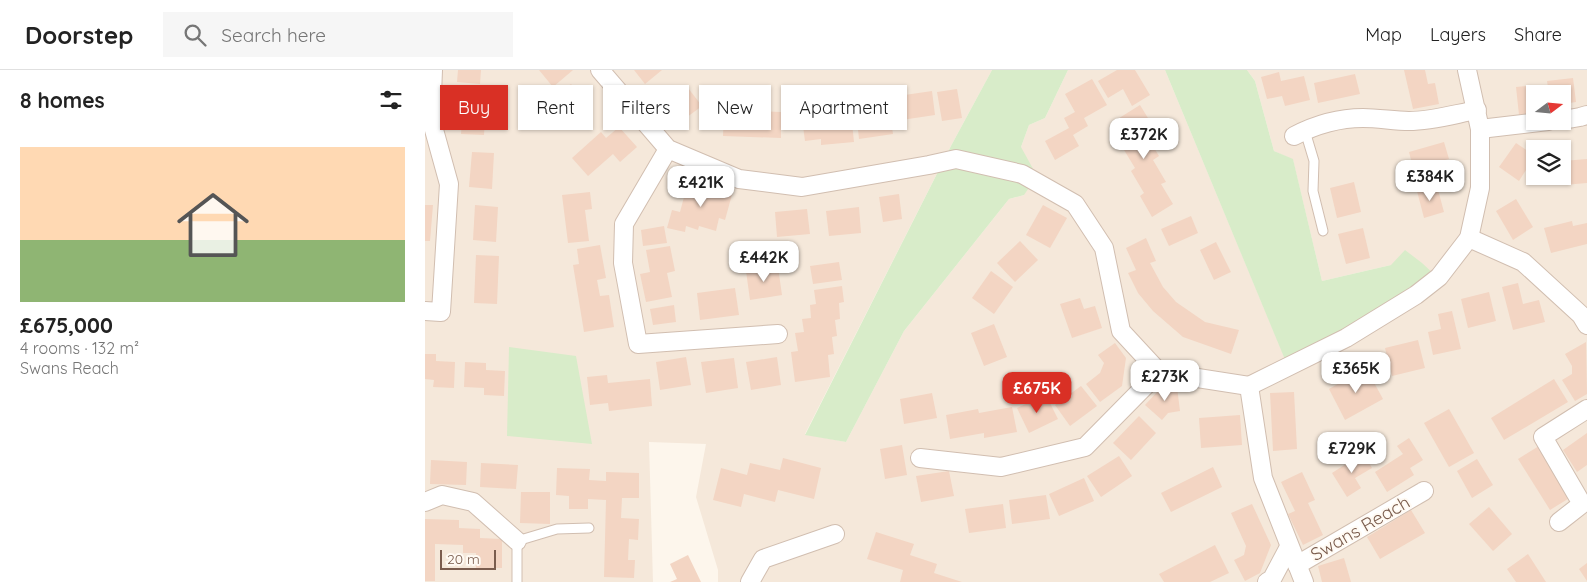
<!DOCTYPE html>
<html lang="en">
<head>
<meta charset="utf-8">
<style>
	body { margin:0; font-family:Quicksand,sans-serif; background:#f6f6f6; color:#222; height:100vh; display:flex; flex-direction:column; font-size:19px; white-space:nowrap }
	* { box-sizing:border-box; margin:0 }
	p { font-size:16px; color:#767676 }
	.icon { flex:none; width:28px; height:28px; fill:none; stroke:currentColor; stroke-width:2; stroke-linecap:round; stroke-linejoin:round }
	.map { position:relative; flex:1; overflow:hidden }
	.drawer { display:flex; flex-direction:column; background:#fff; width:425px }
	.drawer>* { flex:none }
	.guide { position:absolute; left:15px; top:15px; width:475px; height:45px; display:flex; gap:10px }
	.needle { width:32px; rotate:74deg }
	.controls { position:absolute; left:1101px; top:15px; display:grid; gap:10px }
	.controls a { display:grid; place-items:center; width:45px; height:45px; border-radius:0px; background:#fff; box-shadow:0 1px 4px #0004; font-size:25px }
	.scale { position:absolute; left:15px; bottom:12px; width:56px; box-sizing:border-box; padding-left:5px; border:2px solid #7a5c4d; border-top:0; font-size:14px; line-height:18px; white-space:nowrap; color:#7a5c4d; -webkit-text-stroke:4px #fffaf3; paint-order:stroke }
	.price { position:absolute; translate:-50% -42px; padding:0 11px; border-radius:10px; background:#fff; color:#222; font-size:16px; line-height:32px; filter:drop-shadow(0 1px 2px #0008) }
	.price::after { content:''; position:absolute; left:50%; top:30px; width:15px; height:11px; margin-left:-8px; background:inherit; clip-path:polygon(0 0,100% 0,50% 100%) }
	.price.on { background:#d93025; color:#fff }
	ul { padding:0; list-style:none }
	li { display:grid; align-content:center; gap:10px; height:265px; padding:0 20px }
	li span { display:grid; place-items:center; height:155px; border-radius:0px; color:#555 }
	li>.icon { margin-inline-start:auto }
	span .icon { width:90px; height:90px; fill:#fffc; stroke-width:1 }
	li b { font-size:21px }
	h2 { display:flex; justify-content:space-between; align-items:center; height:60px; padding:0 20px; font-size:21px }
	.chip { padding:0 18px; border-radius:0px; background:#fff; box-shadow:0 1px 4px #0004; font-size:18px; line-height:45px }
	.chip.on { background:#d93025; color:#fff }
	header { display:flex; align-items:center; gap:30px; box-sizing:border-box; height:70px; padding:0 25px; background:#fff; border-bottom:1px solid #e0e0e0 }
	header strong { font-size:24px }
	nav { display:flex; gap:28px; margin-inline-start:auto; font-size:18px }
	.search { width:350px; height:45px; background:#f6f6f6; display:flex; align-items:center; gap:12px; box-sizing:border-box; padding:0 18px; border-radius:0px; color:#767676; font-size:19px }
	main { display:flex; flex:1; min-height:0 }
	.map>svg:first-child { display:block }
	.residential { fill:#f5e8da; fill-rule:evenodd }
	.green { fill:#d8ecc9 }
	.building { fill:#f3d5c3 }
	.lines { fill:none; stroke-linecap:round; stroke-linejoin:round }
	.service-casing { stroke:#d1beb0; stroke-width:11 }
	.minor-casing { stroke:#d1beb0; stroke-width:20 }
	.service { stroke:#fff; stroke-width:9 }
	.minor { stroke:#fff; stroke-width:18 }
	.labels { text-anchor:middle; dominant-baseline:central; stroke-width:4; stroke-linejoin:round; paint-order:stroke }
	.street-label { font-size:18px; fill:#7a5c4d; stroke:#fffaf3 }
</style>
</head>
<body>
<header>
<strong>Doorstep</strong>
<div class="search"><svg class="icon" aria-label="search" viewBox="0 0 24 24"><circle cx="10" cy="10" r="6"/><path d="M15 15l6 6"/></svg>Search here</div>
<nav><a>Map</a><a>Layers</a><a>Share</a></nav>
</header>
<main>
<section class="drawer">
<h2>8 homes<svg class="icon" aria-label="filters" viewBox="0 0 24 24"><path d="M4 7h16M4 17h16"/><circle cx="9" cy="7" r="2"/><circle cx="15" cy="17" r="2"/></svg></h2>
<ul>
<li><span style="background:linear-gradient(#ffd9b3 60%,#8fb573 0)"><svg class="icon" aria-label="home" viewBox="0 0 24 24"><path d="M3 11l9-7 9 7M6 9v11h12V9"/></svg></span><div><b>£675,000</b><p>4 rooms · 132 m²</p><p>Swans Reach</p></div></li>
</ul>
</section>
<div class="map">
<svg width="1162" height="512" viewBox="0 0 1162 512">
	<rect width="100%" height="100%" fill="#fdf6ec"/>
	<path class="residential" d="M0,0H567L527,74L380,364L421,372L479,261L584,129L599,125L596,77L604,55L620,48L643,0H740L866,303L966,195L897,211L868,90L849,81L830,11L822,0H1162V512H293V500L271,427L281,374L224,372L228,512H0ZM1110,24H1138V51H1110ZM1110,79H1138V106H1110Z"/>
	<g class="green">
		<polygon points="567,0 643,0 620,48 604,55 596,77 612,106 599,125 584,129 479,261 421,372 380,365 527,74"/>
		<polygon points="740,0 822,0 830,11 849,81 868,89 897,211 966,195 980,180 997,193 1011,206 987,223 861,292"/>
		<polygon points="84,277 151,286 167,374 82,366"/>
	</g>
	<g class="building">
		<polygon points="33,0 56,0 55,14 32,12"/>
		<polygon points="114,0 148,0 128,17"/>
		<polygon points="209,0 237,0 220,14"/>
		<polygon points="692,0 710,0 725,25 707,36 698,19 683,28 673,11"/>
		<polygon points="979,0 1000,0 1003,14 1010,13 1014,34 988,39"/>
		<polygon points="854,2 856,11 879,6 885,30 860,36 857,26 842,29 836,7"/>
		<polygon points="930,4 935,24 893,33 889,13"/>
		<polygon points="1148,8 1151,32 1138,34 1138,24 1124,24 1122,11"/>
		<polygon points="667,9 682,35 659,48 663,56 648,65 654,76 630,90 620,71 644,58 639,48 650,42 640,24"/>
		<polygon points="146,14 163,35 142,51 126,31"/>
		<polygon points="1112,15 1113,24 1110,24 1110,43 1094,45 1091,17"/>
		<polygon points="263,18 277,36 254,53 241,36"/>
		<polygon points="532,19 537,48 517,51 512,22"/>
		<polygon points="507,21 510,45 470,51 466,27"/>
		<polygon points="38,28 61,30 59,65 36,64"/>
		<polygon points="715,35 729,58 720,63 734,86 728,90 741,112 736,114 748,134 727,147 715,126 719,123 706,101 710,98 696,75 703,71 691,50"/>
		<polygon points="464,37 468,64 434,69 431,41"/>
		<polygon points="299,40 356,42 356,68 298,66"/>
		<polygon points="426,43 429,72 396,75 396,69 380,71 377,49"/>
		<polygon points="194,57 212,77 195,92 188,84 163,106 147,88 176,62 181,68"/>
		<polygon points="1019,72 1024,89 1008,93 1012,108 992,114 984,82"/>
		<polygon points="1091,73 1110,86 1094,111 1074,97"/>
		<polygon points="47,82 69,83 67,119 44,117"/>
		<polygon points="1162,89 1162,113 1139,115 1138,91"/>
		<polygon points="269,110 308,121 300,150 294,148 291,161 274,156 273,160 261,156 260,162 242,158 247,140 255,142 262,116 267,118"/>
		<polygon points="929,112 936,142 912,148 905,118"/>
		<polygon points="1012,116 1019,142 999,148 992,121"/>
		<polygon points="165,122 167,139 160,140 164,171 143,173 137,125"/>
		<polygon points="474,124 477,149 458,152 454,127"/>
		<polygon points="1091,129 1108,157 1088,170 1071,141"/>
		<polygon points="0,135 8,135 5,171 0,171"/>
		<polygon points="50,135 73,137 71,172 48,170"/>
		<polygon points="618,135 642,148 625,178 601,165"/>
		<polygon points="434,137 436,163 404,166 401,141"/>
		<polygon points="382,139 385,164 352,167 350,142"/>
		<polygon points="766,146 773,163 744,176 736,159"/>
		<polygon points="1147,151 1148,156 1162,153 1162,174 1126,183 1119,158"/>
		<polygon points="239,156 242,173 218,176 216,160"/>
		<polygon points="938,158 945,188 921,194 913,164"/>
		<polygon points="721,168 731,191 725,193 738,217 751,232 780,252 814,260 806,284 758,267 728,241 713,223 703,203 711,200 701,178"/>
		<polygon points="595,171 613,190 590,212 572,193"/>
		<polygon points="791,172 806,202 789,210 775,180"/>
		<polygon points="175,175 181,208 172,210 175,226 184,225 189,257 159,262 148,195 154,194 152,179"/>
		<polygon points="245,176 250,201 242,203 247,227 221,232 215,204 225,202 221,180"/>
		<polygon points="51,185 74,186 72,234 49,233"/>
		<polygon points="414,192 417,210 388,214 385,196"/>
		<polygon points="353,197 357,225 325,230 321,201"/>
		<polygon points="566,201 588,217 569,244 547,228"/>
		<polygon points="1093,213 1098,234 1114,230 1120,252 1088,260 1077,217"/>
		<polygon points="417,216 419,232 414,233 415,249 410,250 412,266 407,267 409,284 403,285 405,307 370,312 366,282 373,281 370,263 379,262 377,249 386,248 385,235 391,234 389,220"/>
		<polygon points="310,218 314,245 275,250 272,223"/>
		<polygon points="1064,222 1071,251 1043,258 1036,229"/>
		<polygon points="655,228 659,239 670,236 677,258 647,268 635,234"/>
		<polygon points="249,235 251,252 228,255 225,239"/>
		<polygon points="1027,241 1036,279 1008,285 1003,262 1016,259 1013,244"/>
		<polygon points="569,254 582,287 559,296 546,263"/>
		<polygon points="993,270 1000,298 967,306 960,278"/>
		<polygon points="1161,272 1162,324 1150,331 1137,310 1147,304 1147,296 1140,284"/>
		<polygon points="690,273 701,288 697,316 675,332 661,314 675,303 679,293 673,285"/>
		<polygon points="0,284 11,284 11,291 30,292 29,318 8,317 9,310 0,309"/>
		<polygon points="261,287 266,315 235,320 231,292"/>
		<polygon points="352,287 356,315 326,320 321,292"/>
		<polygon points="309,288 313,318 281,323 276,292"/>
		<polygon points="40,292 61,293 61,300 80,301 79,326 59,325 59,318 39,317"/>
		<polygon points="941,298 958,329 920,350 904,319"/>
		<polygon points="182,305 183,313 225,309 227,336 184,341 183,333 165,335 162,307"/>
		<polygon points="1129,309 1143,332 1079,370 1066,348"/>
		<polygon points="656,316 672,336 645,356 630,335"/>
		<polygon points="752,317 755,341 743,343 737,350 720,335 734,320"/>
		<polygon points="869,322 872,379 848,381 845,323"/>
		<polygon points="507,323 512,348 479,354 475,329"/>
		<polygon points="621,325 633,349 604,363 592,338"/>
		<polygon points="587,337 592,362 559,368 559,363 525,369 521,345 553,339 554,343"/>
		<polygon points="1024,339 1049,383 1024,397 999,353"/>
		<polygon points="815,345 817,375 776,378 774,348"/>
		<polygon points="714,346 731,363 706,390 688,373"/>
		<polygon points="1162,363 1162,395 1152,402 1138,380"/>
		<polygon points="984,368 998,390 985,398 989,405 962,422 950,402 978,384 972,376"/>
		<polygon points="477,375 482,405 460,409 455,379"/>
		<polygon points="1114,376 1146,427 1125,440 1093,389"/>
		<polygon points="938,383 947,398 930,408 936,418 922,427 907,403"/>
		<polygon points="694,386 707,406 676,427 662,406"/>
		<polygon points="358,388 396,398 389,429 353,420 350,432 319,424 316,437 288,430 296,398 322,405 325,393 355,400"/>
		<polygon points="1052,389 1068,415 1047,428 1032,401"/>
		<polygon points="6,390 42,392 41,415 5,414"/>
		<polygon points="56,393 93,395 91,419 55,417"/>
		<polygon points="788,397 797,417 746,442 736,423"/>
		<polygon points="132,398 165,399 164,410 181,411 181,402 214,403 214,428 197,428 196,448 214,449 213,470 204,469 203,490 210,490 209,508 179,507 181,430 163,429 163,439 144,439 144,426 131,425"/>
		<polygon points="524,401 529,426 496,432 491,406"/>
		<polygon points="877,402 890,430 883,433 898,465 878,475 863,444 870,441 856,412"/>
		<polygon points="659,408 669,431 634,446 624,424"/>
		<polygon points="96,422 125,422 125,454 95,453"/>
		<polygon points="621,425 625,449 587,454 584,430"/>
		<polygon points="578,434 581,458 544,463 540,439"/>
		<polygon points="827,434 846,475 835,503 820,511 809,490 819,485 821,476 806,443"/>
		<polygon points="1064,437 1087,464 1068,481 1044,454"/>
		<polygon points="986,440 1000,463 955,489 942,467"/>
		<polygon points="0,449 34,450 34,458 55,459 55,468 77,469 77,498 51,498 51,483 38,483 38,475 10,474 10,511 0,511"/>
		<polygon points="451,462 489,474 485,485 512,494 509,503 537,512 475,512 478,500 442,489"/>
		<polygon points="790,475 804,503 785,512 739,512 734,504"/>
		<polygon points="1103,484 1121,512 1091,512 1082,499"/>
		<polygon points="263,485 276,512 245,512 252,509 245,494"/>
		<polygon points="919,488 926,512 897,512 893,496"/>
		<polygon points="1162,493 1162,511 1154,499"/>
	</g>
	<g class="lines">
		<g class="service-casing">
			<g id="service">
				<polyline points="880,61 889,91 888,121 898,161"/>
				<polyline points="92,512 92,471 132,459 164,458"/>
			</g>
		</g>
		<g class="minor-casing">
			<g id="minor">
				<polyline points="175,0 243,79 314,109 377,117 504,95 531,89 597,104 650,134 679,178 696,261 734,302 824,316"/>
				<polyline points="1138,50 1155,47 1162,45"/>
				<polyline points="1055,59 1123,51"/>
				<path d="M869,66C890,55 914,48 938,48C954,48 969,51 984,51C1007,51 1030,44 1052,40"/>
				<polyline points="243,79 199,154 198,193 213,274 353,264"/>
				<polyline points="1044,168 1098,192 1156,245 1162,255"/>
				<polyline points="0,241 16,242 24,114 6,49 8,0"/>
				<polyline points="824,316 921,268 991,225 1014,207 1044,168 1055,118 1055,59 1042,0"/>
				<polyline points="824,316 838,408 879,512"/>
				<polyline points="495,388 576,397 660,377 734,302"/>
				<polyline points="0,432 17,425 48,432 92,471"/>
				<polyline points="1134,452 1157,434 1118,367 1162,339"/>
				<polyline points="872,495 999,421"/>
				<polyline points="325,512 338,489 410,464"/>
				<polyline points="842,512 847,509 864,477"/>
			</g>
		</g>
		<use href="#service" class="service"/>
		<use href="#minor" class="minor"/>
	</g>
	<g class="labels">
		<g class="street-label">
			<text transform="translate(935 458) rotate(-30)">Swans Reach</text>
		</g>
	</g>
</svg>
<div class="controls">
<a><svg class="needle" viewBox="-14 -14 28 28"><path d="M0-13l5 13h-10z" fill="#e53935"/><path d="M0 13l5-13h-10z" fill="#767676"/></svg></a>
<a><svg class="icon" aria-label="layers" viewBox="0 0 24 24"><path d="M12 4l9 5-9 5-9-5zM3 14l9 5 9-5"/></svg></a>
</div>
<div class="scale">20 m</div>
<b class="price" style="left:719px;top:90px">£372K</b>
<b class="price" style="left:1005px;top:132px">£384K</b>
<b class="price" style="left:276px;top:138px">£421K</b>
<b class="price" style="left:339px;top:213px">£442K</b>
<b class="price" style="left:931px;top:324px">£365K</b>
<b class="price" style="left:740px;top:332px">£273K</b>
<b class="price on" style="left:612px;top:344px">£675K</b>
<b class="price" style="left:927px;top:404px">£729K</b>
<div class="guide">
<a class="chip on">Buy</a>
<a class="chip">Rent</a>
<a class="chip">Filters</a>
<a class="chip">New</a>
<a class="chip">Apartment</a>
</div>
</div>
</main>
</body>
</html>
